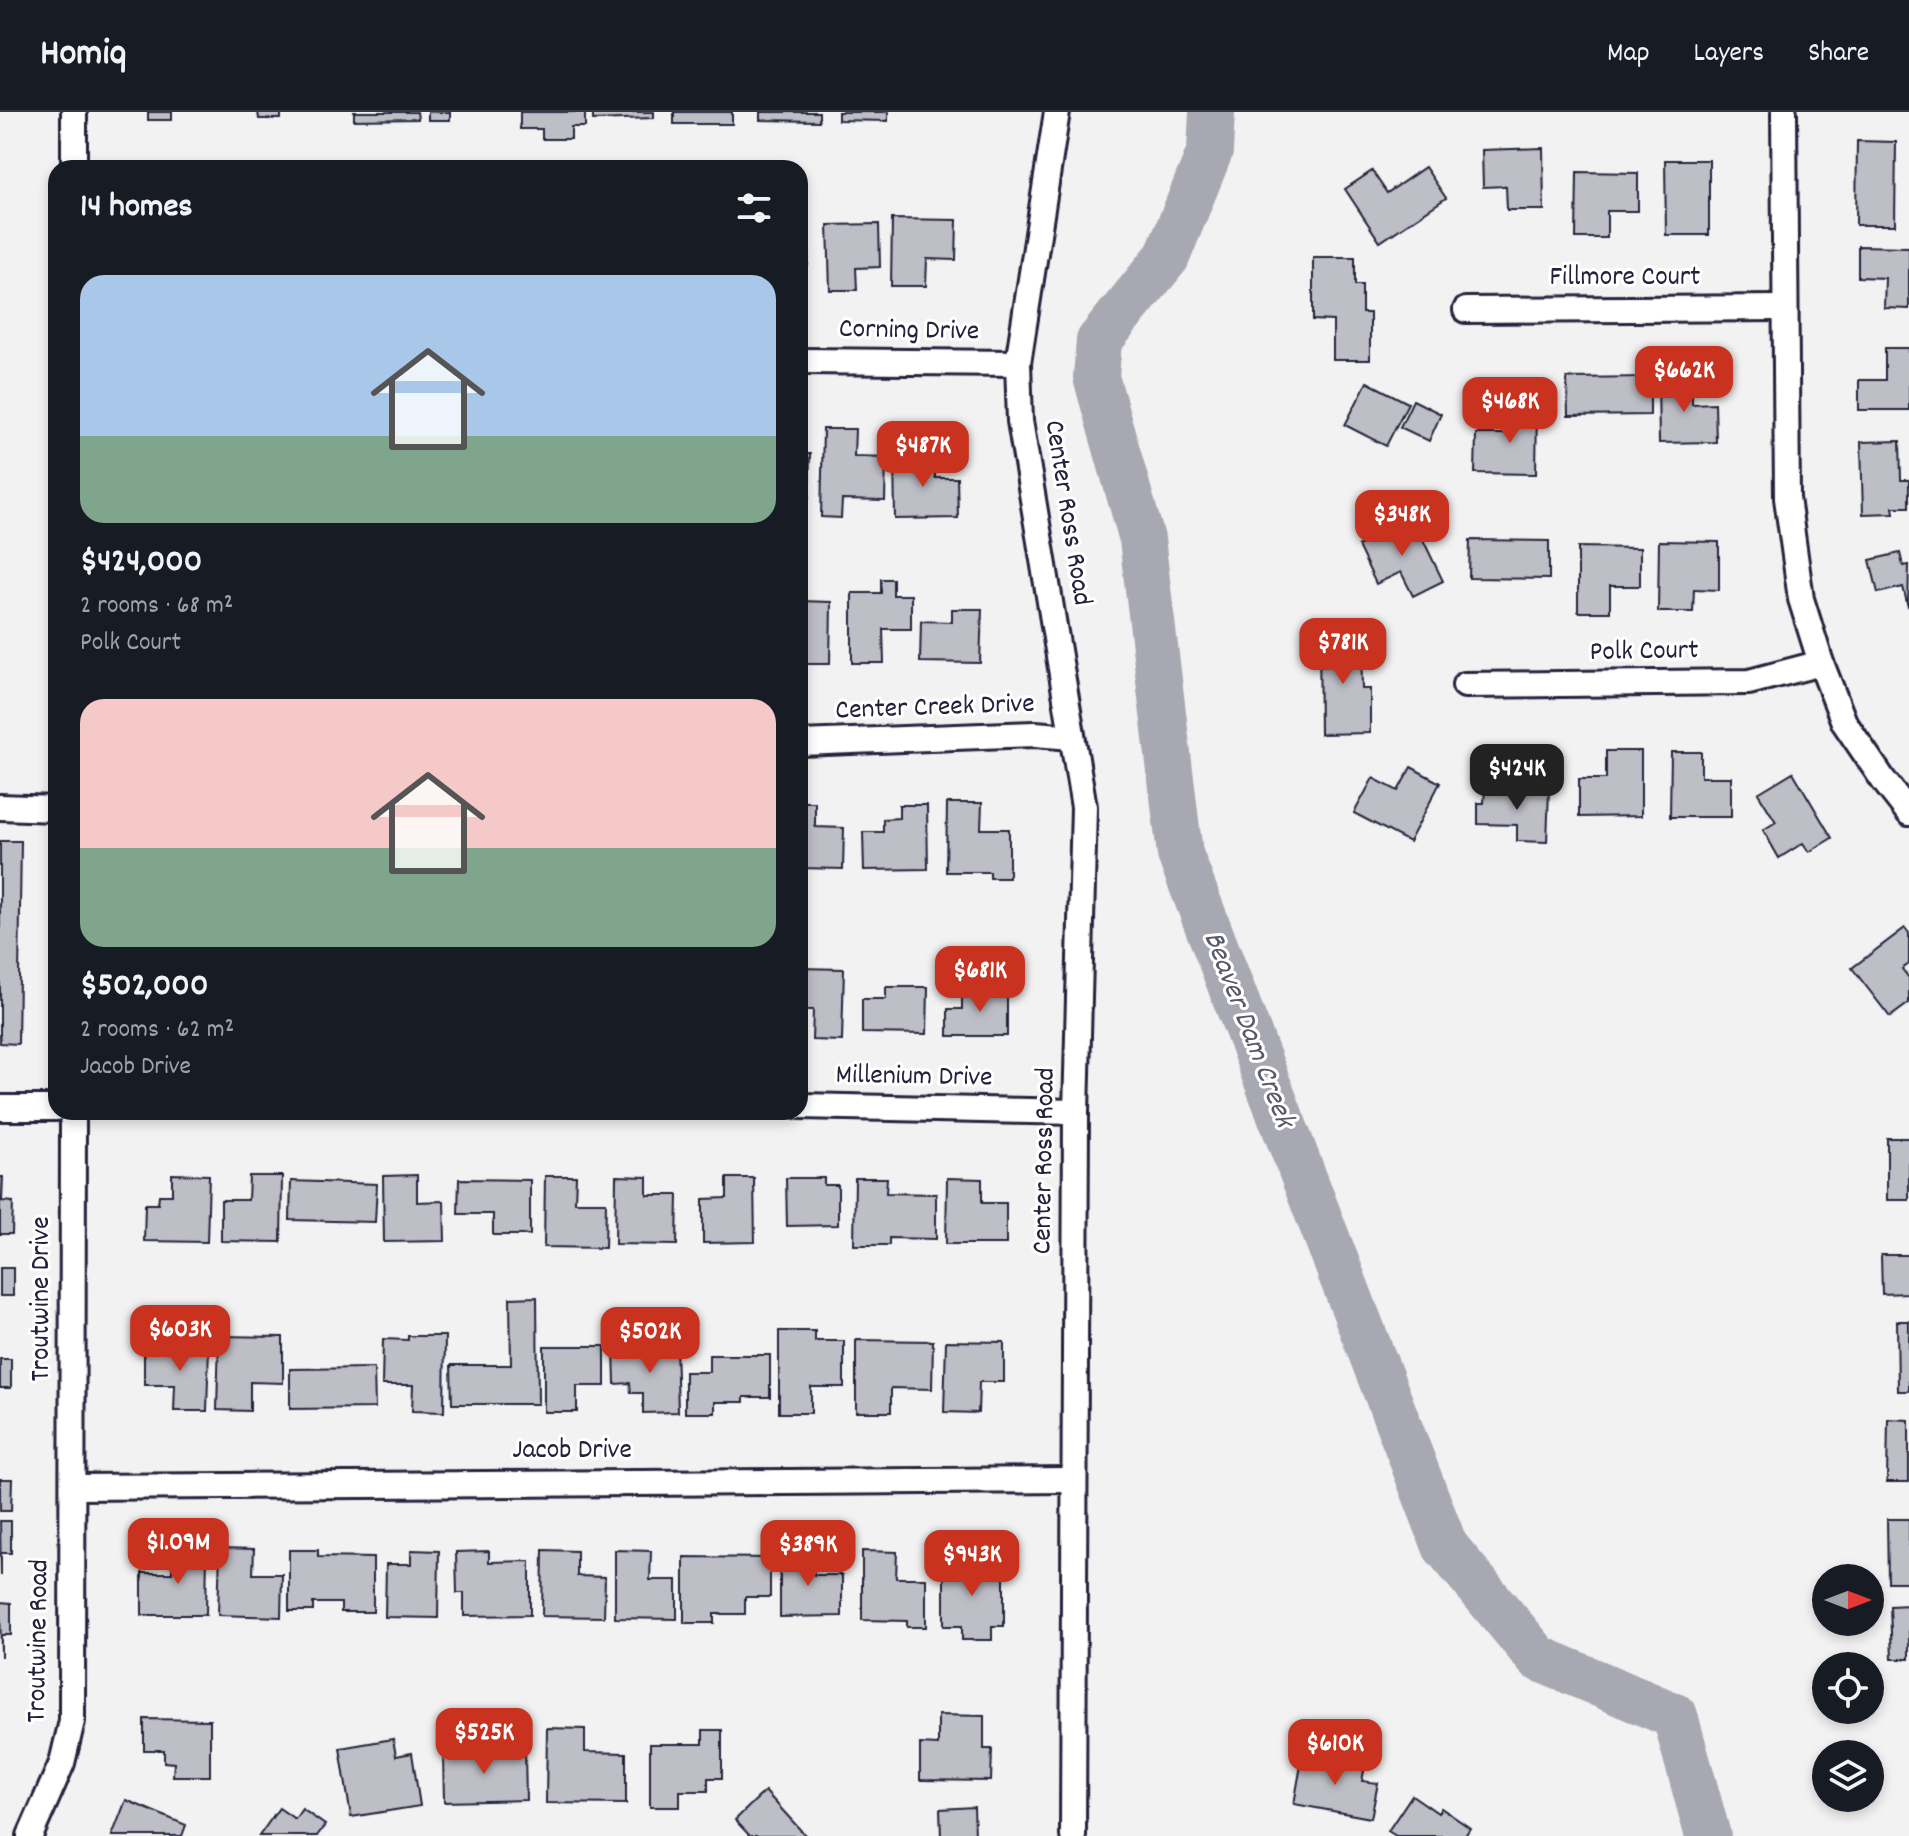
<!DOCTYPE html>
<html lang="en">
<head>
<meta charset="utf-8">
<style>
	body { margin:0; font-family:Dekko,sans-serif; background:#242831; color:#f1f3f6; height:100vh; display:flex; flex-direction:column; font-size:30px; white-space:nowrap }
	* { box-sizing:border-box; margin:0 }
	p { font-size:26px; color:#9ea1a6 }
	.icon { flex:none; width:44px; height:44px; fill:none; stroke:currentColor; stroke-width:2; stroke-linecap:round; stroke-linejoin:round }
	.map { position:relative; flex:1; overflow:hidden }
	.sheet { position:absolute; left:48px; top:48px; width:760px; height:960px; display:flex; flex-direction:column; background:#171b24; border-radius:24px; box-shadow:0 4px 12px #0003 }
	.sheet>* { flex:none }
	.needle { width:52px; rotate:90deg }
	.controls { position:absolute; left:1812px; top:1452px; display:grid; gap:16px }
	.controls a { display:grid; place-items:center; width:72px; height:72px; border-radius:50%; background:#171b24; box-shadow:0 4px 12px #0003; font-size:40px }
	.price { position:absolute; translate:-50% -68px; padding:0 18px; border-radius:16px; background:#c8321e; color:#fff; font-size:26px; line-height:52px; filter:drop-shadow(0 2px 4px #0008) }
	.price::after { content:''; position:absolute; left:50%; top:48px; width:24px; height:18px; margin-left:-12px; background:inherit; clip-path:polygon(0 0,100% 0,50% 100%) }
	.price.on { background:#222; color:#fff }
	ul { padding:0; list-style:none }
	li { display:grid; align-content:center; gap:16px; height:424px; padding:0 32px }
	li span { display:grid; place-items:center; height:248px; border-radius:24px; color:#555 }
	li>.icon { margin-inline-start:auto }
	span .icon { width:144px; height:144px; fill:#fffc; stroke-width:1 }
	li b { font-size:34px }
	h2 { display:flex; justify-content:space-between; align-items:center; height:96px; padding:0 32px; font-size:34px }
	header { display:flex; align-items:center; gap:48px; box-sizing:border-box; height:112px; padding:0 40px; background:#171b24; border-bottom:2px solid #363941 }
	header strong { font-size:38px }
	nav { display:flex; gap:44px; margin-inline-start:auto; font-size:28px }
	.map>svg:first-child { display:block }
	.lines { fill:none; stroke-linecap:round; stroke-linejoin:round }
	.river { stroke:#a8a8b2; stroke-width:46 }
	.building { fill:#bebec6; stroke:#22223b; stroke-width:2 }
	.minor-casing { stroke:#22223b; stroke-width:30 }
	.minor { stroke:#fff; stroke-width:24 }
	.labels { text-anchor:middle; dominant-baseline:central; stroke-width:6; stroke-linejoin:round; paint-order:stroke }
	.street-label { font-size:28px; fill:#22223b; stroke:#fff }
	.water-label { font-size:30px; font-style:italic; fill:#58586b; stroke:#fff }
</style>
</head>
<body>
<header>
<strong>Homiq</strong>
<nav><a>Map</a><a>Layers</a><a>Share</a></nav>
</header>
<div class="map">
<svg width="1909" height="1724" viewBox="0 0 1909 1724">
	<rect width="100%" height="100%" fill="#f2f2f3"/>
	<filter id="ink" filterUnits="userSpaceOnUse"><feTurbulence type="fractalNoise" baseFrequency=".0125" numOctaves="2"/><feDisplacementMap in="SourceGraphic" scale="16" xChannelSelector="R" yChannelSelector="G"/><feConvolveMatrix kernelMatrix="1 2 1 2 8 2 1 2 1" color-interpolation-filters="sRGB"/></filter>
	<g filter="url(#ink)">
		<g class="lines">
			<polyline class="river" points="1212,0 1210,39 1167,145 1099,229 1096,265 1142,427 1180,742 1445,1434 1538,1546 1675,1604 1708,1724"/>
		</g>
		<g class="building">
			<rect x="148" y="0" width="24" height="8"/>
			<polygon points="258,0 281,0 281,7 259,7"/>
			<polygon points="354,0 417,0 418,7 354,8"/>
			<rect x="428" y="0" width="22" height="8"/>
			<polygon points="520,0 585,0 585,15 571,15 571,27 542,27 542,17 520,17"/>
			<polygon points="593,0 654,0 654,6 593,8"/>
			<rect x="674" y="0" width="58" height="12"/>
			<polygon points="760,0 819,0 819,9 760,8"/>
			<polygon points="838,0 888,0 888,9 838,8"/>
			<polygon points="1857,29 1896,30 1895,113 1856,113"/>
			<polygon points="1543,36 1544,98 1507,98 1506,74 1483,75 1482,38"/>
			<polygon points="1665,48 1709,48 1709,123 1666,123"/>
			<polygon points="1425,55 1446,86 1380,130 1345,77 1372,59 1387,81"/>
			<polygon points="1577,60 1638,61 1638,99 1607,99 1607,126 1576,126"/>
			<polygon points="892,107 957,108 956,148 927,147 926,174 891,174"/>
			<polygon points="879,112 880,155 856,156 857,178 830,178 828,113"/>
			<polygon points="800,116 809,116 808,153 800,153"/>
			<polygon points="1858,134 1909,135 1909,197 1884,196 1885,166 1858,165"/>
			<polygon points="1313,145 1355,145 1355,173 1362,173 1362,201 1370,201 1370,248 1333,248 1333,209 1313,208"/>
			<polygon points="1885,236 1909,236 1909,298 1859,298 1859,268 1885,268"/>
			<polygon points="1650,265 1650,303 1568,304 1567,266"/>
			<polygon points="1692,265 1692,292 1715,291 1716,330 1659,331 1658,266"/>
			<polygon points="1367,270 1408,291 1386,334 1345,313"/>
			<polygon points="1413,288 1441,302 1429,329 1400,315"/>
			<polygon points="1505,295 1537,296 1536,362 1475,361 1476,322 1505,322"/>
			<polygon points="823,317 855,317 854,344 886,345 885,389 842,388 841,406 821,405"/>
			<polygon points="1900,329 1901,368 1909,368 1909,395 1893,395 1894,401 1863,402 1861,330"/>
			<polygon points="935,341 935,366 957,366 958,406 895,407 894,342"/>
			<polygon points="800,342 810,342 809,385 800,385"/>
			<polygon points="1413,407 1443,469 1413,484 1401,460 1376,472 1358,434"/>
			<polygon points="1470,428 1549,429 1549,467 1469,466"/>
			<polygon points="1659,429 1719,430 1719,478 1694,477 1693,500 1658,500"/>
			<polygon points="1578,435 1640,436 1640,474 1610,474 1610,500 1578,500"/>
			<polygon points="1900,441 1903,454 1909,453 1908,495 1903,475 1878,481 1870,448"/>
			<polygon points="881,467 893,467 893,483 911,483 911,517 883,517 884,551 852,551 852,481 881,481"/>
			<polygon points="800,489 831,490 830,552 804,552 805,529 800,529"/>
			<polygon points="952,497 982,497 980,551 920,550 921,509 952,510"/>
			<polygon points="1361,522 1362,577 1370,577 1370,621 1320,622 1319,523"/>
			<polygon points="1606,639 1641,639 1641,704 1579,705 1579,667 1606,667"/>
			<polygon points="1671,640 1701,640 1701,665 1731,665 1731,705 1670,705"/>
			<polygon points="1411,655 1440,671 1409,730 1354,701 1373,666 1398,679"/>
			<polygon points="1793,660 1832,726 1809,740 1803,731 1779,746 1763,718 1776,710 1758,681"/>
			<polygon points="1485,676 1549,678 1547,730 1517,729 1517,713 1478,712 1478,691 1484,691"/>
			<polygon points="800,690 815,690 815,715 844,716 843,757 800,756"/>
			<polygon points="947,691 982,691 981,717 1009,717 1009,766 990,766 990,760 946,760"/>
			<polygon points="899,693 927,693 928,757 864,758 863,720 883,720 883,707 899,706"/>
			<polygon points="0,729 21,729 18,932 0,931"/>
			<polygon points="1905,816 1909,821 1909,852 1902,857 1909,866 1909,891 1890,905 1852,856"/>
			<polygon points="800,856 844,857 842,929 812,928 813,898 800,898"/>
			<polygon points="886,875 928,875 927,922 862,921 862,887 886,887"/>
			<polygon points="962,878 1007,878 1007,924 948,924 948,897 962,897"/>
			<rect x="1887" y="1026" width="22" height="62"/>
			<polygon points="172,1062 209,1063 207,1130 144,1129 145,1092 158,1092 159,1083 172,1083"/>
			<polygon points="417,1063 417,1090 444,1089 445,1129 384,1130 383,1064"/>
			<polygon points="249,1064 282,1064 281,1130 221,1129 221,1088 248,1088"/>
			<polygon points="545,1064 576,1064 575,1090 606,1090 605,1136 544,1135"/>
			<polygon points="616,1064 647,1065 647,1083 678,1083 677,1133 615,1132"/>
			<polygon points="0,1065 3,1065 2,1089 13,1090 12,1122 0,1122"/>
			<polygon points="727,1066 754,1066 755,1130 703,1131 703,1087 727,1086"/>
			<polygon points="786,1066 824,1066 824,1073 838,1073 838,1113 787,1114"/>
			<polygon points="855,1066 887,1066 886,1081 936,1082 936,1127 889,1126 889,1133 854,1133"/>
			<polygon points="947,1066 982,1067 982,1091 1006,1091 1006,1132 946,1132"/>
			<polygon points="459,1067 530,1068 530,1123 493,1123 493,1102 458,1102"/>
			<polygon points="291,1069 377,1072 375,1110 290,1108"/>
			<polygon points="1881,1143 1909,1143 1909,1181 1882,1182"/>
			<rect x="0" y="1156" width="13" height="28"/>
			<polygon points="537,1185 538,1292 452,1292 451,1253 511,1253 510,1186"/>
			<polygon points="1897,1209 1909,1209 1909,1279 1898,1279"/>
			<polygon points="779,1219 815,1219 815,1229 844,1229 844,1275 811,1275 811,1301 779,1301"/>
			<polygon points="219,1224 283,1225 283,1271 250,1270 250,1299 217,1298"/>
			<polygon points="408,1224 445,1224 444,1300 412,1299 413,1273 382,1273 383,1227 408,1228"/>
			<polygon points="856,1228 933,1229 932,1277 891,1276 891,1300 856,1300"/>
			<polygon points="946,1229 1004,1230 1004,1270 979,1270 978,1301 944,1300"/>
			<polygon points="144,1232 209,1233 207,1299 174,1299 175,1273 144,1273"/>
			<polygon points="676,1233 678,1300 643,1301 643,1281 631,1281 630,1271 615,1272 614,1234"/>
			<polygon points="544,1234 605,1234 605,1274 577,1274 577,1300 544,1300"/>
			<polygon points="709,1243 770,1243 770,1285 744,1285 744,1290 715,1290 715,1301 685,1301 685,1260 709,1260"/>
			<rect x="0" y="1247" width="11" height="29"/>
			<polygon points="374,1256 375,1296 290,1297 290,1257"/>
			<polygon points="1888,1307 1909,1308 1909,1370 1887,1370"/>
			<polygon points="0,1367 12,1367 11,1399 0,1399"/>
			<polygon points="1887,1407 1909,1407 1909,1470 1888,1470"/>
			<polygon points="0,1409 11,1409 11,1441 1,1441 1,1464"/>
			<polygon points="220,1436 254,1437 253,1462 282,1462 281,1505 218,1503"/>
			<polygon points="172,1437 207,1437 206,1503 142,1503 142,1461 172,1461"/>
			<polygon points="289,1438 318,1438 318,1445 373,1446 373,1500 341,1500 341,1491 313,1491 313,1499 289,1499"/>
			<polygon points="411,1438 439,1439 438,1506 385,1505 386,1452 411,1452"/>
			<polygon points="543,1438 577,1439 577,1464 605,1465 604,1505 542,1504"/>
			<polygon points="615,1438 651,1439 650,1468 677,1468 677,1507 615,1506"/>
			<polygon points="489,1439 489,1450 530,1449 530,1503 464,1504 464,1481 457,1481 456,1440"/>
			<polygon points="814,1439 814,1463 842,1463 842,1504 780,1505 780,1440"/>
			<polygon points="862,1439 897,1440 896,1466 926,1466 926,1515 907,1515 907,1509 862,1508"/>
			<polygon points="944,1440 973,1440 973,1465 1004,1465 1004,1514 992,1514 992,1528 962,1528 962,1514 944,1514"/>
			<polygon points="684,1445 770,1446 770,1485 745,1485 745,1502 714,1502 714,1511 684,1511"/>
			<polygon points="0,1490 11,1491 11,1523 1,1523 1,1545"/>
			<polygon points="1909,1493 1909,1547 1892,1547 1890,1494"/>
			<polygon points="938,1603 984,1604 984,1637 992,1637 991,1669 920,1668 920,1632 938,1633"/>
			<polygon points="144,1607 210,1608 210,1664 173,1664 174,1651 164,1650 164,1638 144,1638"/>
			<polygon points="547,1616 585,1617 585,1640 626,1641 626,1692 546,1691"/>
			<polygon points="703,1618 722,1618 722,1666 708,1666 708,1679 680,1679 680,1695 650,1695 650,1632 703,1632"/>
			<polygon points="393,1627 396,1644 412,1641 420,1694 351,1705 340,1636"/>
			<polygon points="525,1639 526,1688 444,1690 443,1641"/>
			<polygon points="1303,1642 1365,1654 1362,1669 1378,1671 1371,1706 1294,1692"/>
			<polygon points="765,1679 806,1724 750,1724 735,1708"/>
			<polygon points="1412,1683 1438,1701 1441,1696 1470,1716 1465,1724 1396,1724 1388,1719"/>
			<polygon points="126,1688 186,1713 182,1724 112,1724"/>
			<polygon points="974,1695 975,1724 941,1724 940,1697"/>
			<polygon points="279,1696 295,1707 302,1697 325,1713 317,1724 259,1724"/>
		</g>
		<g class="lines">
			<g class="minor-casing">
				<g id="minor">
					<polyline points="1057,0 1018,251 1020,309 1084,695 1076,1000 1073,1724"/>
					<polyline points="1784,0 1787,386 1801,487 1821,551 1844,610 1884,669 1909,701"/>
					<polyline points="74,56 74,0"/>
					<polyline points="1466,198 1785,196"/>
					<polyline points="800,249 1018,251"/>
					<polyline points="1465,573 1749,570 1821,551"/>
					<polyline points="800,631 1035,622 1072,625"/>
					<polyline points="0,695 56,697"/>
					<polyline points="800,994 1076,1000"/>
					<polyline points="0,996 56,996"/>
					<polyline points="73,1375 1072,1368"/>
					<polyline points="30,1724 62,1651 72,1609 73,1000"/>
				</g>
			</g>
			<use href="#minor" class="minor"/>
		</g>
	</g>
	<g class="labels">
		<g class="street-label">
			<text x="1625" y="167">Fillmore Court</text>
			<text transform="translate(909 220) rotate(1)">Corning Drive</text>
			<text transform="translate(1066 401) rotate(81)">Center Ross Road</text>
			<text transform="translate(1644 541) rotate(-1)">Polk Court</text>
			<text transform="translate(935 597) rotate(-2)">Center Creek Drive</text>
			<text transform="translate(914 966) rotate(1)">Millenium Drive</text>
			<text transform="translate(1046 1049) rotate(-89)">Center Ross Road</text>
			<text transform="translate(43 1187) rotate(-90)">Troutwine Drive</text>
			<text x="572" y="1340">Jacob Drive</text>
			<text transform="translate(40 1529) rotate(-89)">Troutwine Road</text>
		</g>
		<g class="water-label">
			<text transform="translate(1247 918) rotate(69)">Beaver Dam Creek</text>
		</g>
	</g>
</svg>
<div class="controls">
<a><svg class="needle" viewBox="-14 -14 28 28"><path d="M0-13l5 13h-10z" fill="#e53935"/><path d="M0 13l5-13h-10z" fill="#9ea1a6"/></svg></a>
<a><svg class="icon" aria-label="locate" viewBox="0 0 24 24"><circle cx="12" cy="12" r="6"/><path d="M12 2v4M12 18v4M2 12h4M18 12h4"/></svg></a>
<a><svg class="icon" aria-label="layers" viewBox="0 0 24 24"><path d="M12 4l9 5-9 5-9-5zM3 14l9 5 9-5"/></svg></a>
</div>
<b class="price" style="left:1684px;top:302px">$662K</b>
<b class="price" style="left:1510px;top:333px">$468K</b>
<b class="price" style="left:923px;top:377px">$487K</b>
<b class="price" style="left:1402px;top:446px">$348K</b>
<b class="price" style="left:1343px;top:574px">$781K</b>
<b class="price on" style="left:1517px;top:700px">$424K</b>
<b class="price" style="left:980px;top:902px">$681K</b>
<b class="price" style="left:180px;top:1261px">$603K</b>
<b class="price" style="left:650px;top:1263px">$502K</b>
<b class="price" style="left:178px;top:1474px">$1.09M</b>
<b class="price" style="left:808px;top:1476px">$389K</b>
<b class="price" style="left:972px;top:1486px">$943K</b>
<b class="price" style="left:484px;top:1664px">$525K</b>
<b class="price" style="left:1335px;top:1675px">$610K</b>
<section class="sheet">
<h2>14 homes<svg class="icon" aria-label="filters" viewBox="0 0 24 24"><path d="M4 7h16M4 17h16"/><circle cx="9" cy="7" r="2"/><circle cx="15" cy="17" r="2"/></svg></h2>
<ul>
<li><span style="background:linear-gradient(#a9c7e8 65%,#7fa58c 0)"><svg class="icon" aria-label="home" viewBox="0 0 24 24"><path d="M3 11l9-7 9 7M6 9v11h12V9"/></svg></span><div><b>$424,000</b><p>2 rooms · 68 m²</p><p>Polk Court</p></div></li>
<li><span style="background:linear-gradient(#f6c9c9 60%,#7fa58c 0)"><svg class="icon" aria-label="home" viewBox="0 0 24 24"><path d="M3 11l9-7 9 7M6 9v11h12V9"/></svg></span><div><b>$502,000</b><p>2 rooms · 62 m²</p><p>Jacob Drive</p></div></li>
</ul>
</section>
</div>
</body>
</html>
